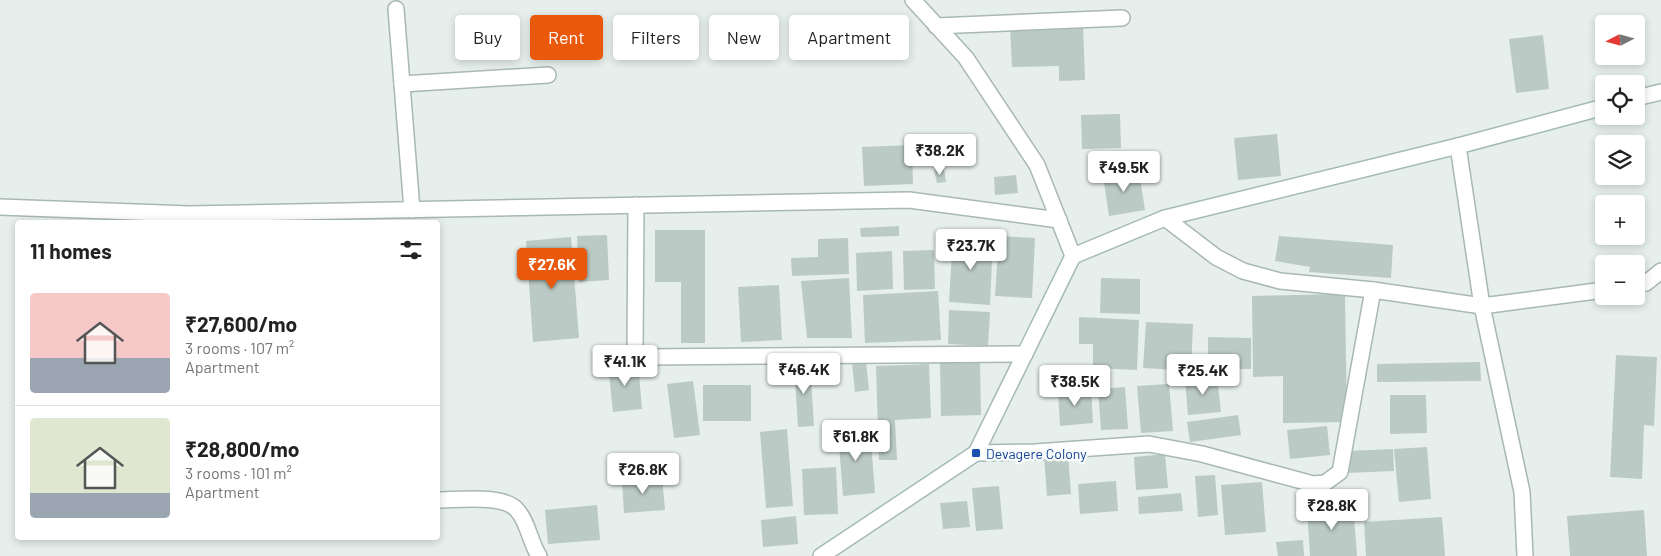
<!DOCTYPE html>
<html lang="en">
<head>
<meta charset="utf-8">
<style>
	body { margin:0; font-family:Barlow,sans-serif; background:#f2f2f2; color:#222; height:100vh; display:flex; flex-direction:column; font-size:19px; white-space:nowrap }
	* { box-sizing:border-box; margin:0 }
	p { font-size:16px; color:#767676 }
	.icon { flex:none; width:28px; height:28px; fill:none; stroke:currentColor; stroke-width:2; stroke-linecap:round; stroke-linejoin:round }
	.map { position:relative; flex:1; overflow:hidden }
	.details { position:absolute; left:15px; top:220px; width:425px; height:320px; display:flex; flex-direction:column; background:#fff; border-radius:5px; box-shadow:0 2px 8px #0003 }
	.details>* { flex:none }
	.guide { position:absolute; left:455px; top:15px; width:475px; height:45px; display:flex; gap:10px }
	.needle { width:32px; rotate:264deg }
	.fabs { position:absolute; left:1595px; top:15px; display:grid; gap:10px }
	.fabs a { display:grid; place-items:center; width:50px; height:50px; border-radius:5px; background:#fff; box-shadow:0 2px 8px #0003; font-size:25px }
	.price { position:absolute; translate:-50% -42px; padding:0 11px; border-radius:5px; background:#fff; color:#222; font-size:16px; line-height:32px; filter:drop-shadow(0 1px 2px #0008) }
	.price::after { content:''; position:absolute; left:50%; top:30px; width:15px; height:11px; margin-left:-8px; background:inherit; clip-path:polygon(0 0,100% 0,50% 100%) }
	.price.active { background:#ea580c; color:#fff }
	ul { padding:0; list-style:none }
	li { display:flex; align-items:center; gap:15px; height:125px; padding:0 15px }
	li+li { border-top:1px solid #e0e0e0 }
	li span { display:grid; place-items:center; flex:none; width:140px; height:100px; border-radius:5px; color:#555 }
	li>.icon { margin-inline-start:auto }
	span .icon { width:60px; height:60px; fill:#fffc; stroke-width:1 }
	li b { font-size:21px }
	h2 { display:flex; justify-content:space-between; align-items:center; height:60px; padding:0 15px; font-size:21px }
	.chip { padding:0 18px; border-radius:5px; background:#fff; box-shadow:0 2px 8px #0003; font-size:18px; line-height:45px }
	.chip.active { background:#ea580c; color:#fff }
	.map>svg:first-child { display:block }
	.building { fill:#bbcac4 }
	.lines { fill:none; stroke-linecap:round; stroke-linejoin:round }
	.minor-casing { stroke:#a8b8b2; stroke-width:18 }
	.tertiary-casing { stroke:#a8b8b2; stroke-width:18 }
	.secondary-casing { stroke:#a4bbb3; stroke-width:18 }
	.minor { stroke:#fff; stroke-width:15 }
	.tertiary { stroke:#fff; stroke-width:15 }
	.secondary { stroke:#fff; stroke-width:15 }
	.transit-dot { fill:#1a4fb4; stroke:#f7fbf9; stroke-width:2 }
	.labels { text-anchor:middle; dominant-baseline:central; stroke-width:5; stroke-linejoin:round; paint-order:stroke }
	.transit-label { font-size:14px; fill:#164399; stroke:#f7fbf9; text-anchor:start }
</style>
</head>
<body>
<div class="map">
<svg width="1661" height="556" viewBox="0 0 1661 556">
	<rect width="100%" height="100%" fill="#e6efeb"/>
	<g class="building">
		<polygon points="1083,25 1085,80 1059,81 1059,66 1012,67 1010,27"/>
		<polygon points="1543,35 1549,89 1516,93 1509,39"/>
		<polygon points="1120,114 1121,148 1082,149 1081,115"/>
		<polygon points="1277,134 1281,176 1238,180 1234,138"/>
		<polygon points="912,145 913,184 864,186 862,147"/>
		<polygon points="944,169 946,182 937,183 934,170"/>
		<polygon points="1139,171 1145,210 1109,216 1103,176"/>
		<polygon points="1016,175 1018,193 995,195 994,177"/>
		<polygon points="899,226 899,236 861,237 860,228"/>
		<polygon points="655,230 705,230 705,343 681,343 681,282 655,282"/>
		<polygon points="607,235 609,280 579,282 577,236"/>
		<polygon points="953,236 993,239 990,305 949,302"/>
		<polygon points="999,236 1035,238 1032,298 995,296"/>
		<polygon points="1279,236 1393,245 1391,278 1309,272 1310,267 1275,261"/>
		<polygon points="571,237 579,338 533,342 526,241"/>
		<polygon points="848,238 849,274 792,276 791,258 818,257 818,239"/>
		<polygon points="934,250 935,289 904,290 903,251"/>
		<polygon points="892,251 893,289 857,291 856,253"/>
		<polygon points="849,278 852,338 807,338 801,281"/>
		<polygon points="1101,278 1140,279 1140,314 1100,313"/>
		<polygon points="779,285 782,340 741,342 738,287"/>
		<polygon points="938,291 941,340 865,343 863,295"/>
		<polygon points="1345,294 1347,422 1283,423 1283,376 1253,377 1252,296"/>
		<polygon points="949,310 990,312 988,346 948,344"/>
		<polygon points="1079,317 1139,320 1137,370 1093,368 1093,344 1079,344"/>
		<polygon points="1146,322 1193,324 1191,371 1143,368"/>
		<polygon points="1208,337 1251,338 1251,369 1208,369"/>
		<polygon points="1616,355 1657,357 1654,426 1644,425 1642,479 1610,477"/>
		<polygon points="980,360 981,415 941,416 940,361"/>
		<polygon points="638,362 642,409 613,412 608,365"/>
		<polygon points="866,362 869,390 855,392 852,363"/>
		<polygon points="1480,362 1481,381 1377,382 1377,364"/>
		<polygon points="810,363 814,426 798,427 794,364"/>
		<polygon points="929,364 931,418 895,420 897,460 879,460 876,366"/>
		<polygon points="1217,377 1221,412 1188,415 1185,380"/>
		<polygon points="693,381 700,435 674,438 667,384"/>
		<polygon points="1169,384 1173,431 1141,433 1137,386"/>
		<rect x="703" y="385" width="48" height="36"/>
		<polygon points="1125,387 1128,429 1101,430 1098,389"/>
		<polygon points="1091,388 1093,423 1060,426 1058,390"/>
		<polygon points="1390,395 1426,395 1427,433 1390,434"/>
		<polygon points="1238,415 1241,435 1190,442 1187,422"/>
		<polygon points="1327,426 1330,455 1290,459 1287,430"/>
		<polygon points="787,429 793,506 766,508 760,432"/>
		<polygon points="870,429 875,493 843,496 838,432"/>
		<polygon points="1427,447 1431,499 1399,502 1394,449"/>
		<polygon points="1393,449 1394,471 1347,473 1346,451"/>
		<polygon points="1068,454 1071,494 1047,496 1044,456"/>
		<polygon points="1165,454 1168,488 1136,490 1134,457"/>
		<polygon points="836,467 838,514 804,515 802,469"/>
		<polygon points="1215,475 1218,515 1198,517 1195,476"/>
		<polygon points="662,477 665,510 624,513 622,479"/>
		<polygon points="1116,481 1118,511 1080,514 1078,484"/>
		<polygon points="1262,482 1266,532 1225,535 1221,485"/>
		<polygon points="999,486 1003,529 976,531 972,488"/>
		<polygon points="1181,493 1183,511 1139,514 1138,497"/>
		<polygon points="967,501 970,527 943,529 940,503"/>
		<polygon points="1353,504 1357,556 1310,556 1307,508"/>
		<polygon points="597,505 600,540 548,544 545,510"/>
		<polygon points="1644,510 1647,556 1570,556 1567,516"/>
		<polygon points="796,516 798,544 763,547 761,520"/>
		<polygon points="1442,517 1445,556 1366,556 1364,522"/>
		<polygon points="1303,540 1304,556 1278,556 1276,542"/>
	</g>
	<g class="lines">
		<g class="minor-casing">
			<g id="minor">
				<polyline points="396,9 412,210"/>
				<polyline points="936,26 1122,18"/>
				<polyline points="402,84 548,75"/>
				<polyline points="1458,146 1482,306 1522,492 1525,556"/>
				<polyline points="636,205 635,351 644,357 1025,354"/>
				<polyline points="0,207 189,214 909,200 1059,220"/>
				<polyline points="1165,218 1216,257 1243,271 1280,281 1373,290 1482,306 1604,290"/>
				<polyline points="1636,286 1646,283 1661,271"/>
				<polyline points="976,453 1035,452 1149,444 1202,454 1313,484 1325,483 1340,472 1373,290"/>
				<path d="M438,500C457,500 504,494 517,510C528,522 530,542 539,556"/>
			</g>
		</g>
		<g class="tertiary-casing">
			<polyline id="tertiary" points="913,0 966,58 1037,165 1073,256"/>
		</g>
		<g class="secondary-casing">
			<g id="secondary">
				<polyline points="1636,98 1661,92"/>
				<polyline points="821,556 976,453 1073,256 1165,218 1458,146 1604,107"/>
			</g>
		</g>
		<use href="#minor" class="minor"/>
		<use href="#tertiary" class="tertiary"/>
		<use href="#secondary" class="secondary"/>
	</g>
	<rect class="transit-dot" x="971" y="448" width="10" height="10" rx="2.5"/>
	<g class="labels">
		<g class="transit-label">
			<text x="986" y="453">Devagere Colony</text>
		</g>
	</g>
</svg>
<div class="fabs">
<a><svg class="needle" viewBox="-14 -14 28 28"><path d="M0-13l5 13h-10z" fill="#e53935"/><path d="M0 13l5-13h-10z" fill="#767676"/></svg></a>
<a><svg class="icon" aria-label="locate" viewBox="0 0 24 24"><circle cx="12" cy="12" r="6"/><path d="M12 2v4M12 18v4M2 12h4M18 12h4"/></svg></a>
<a><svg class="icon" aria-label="layers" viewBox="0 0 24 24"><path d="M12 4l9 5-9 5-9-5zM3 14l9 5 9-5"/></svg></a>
<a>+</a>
<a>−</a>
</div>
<b class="price" style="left:940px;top:176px">₹38.2K</b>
<b class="price" style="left:1124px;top:193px">₹49.5K</b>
<b class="price" style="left:971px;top:271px">₹23.7K</b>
<b class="price active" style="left:552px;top:290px">₹27.6K</b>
<b class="price" style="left:625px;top:387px">₹41.1K</b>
<b class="price" style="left:804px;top:395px">₹46.4K</b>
<b class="price" style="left:1203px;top:396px">₹25.4K</b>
<b class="price" style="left:1075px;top:407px">₹38.5K</b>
<b class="price" style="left:856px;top:462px">₹61.8K</b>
<b class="price" style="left:643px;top:495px">₹26.8K</b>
<b class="price" style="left:1332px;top:531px">₹28.8K</b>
<div class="guide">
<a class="chip">Buy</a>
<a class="chip active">Rent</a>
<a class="chip">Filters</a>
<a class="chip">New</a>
<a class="chip">Apartment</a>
</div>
<section class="details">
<h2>11 homes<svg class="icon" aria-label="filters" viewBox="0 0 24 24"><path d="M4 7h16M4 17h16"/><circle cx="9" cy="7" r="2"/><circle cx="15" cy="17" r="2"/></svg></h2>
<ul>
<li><span style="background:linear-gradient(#f6c9c9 65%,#9aa5b1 0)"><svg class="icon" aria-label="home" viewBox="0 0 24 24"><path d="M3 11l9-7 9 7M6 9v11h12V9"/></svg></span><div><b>₹27,600/mo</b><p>3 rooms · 107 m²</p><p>Apartment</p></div></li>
<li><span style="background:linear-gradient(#dfe7d0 75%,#9aa5b1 0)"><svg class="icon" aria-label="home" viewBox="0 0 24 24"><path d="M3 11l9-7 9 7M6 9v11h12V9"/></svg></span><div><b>₹28,800/mo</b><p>3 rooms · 101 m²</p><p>Apartment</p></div></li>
</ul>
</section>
</div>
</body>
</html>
